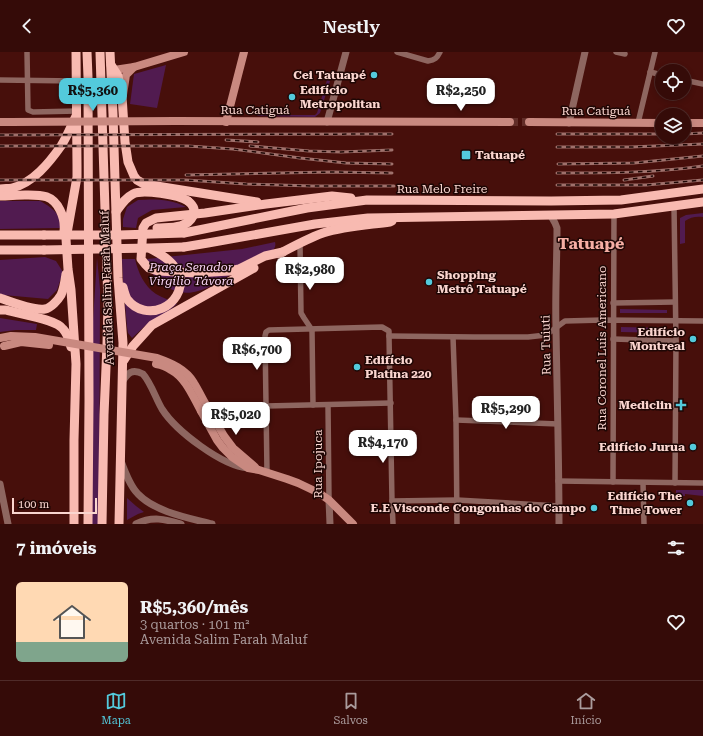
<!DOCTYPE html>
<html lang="pt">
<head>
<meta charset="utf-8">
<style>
	body { margin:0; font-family:"Roboto Serif",serif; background:#3d1412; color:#f1f3f6; height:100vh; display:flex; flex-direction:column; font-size:15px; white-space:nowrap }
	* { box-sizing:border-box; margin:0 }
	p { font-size:13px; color:#aa9b9c }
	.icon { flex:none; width:22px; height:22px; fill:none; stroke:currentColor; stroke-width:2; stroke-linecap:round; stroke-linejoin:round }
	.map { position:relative; height:472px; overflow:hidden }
	.side { display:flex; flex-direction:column; background:#350b08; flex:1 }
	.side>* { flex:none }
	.tools { position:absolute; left:655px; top:12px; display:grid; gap:8px }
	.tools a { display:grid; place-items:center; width:36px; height:36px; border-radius:50%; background:#350b08; box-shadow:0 2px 6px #0003,0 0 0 1px #4f2b29; font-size:20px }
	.scale { position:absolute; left:12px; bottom:10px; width:85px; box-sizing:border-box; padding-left:4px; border:2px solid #fad5cf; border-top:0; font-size:11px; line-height:14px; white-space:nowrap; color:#fad5cf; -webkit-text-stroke:3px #1e0705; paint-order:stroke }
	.price { position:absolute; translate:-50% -34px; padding:0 9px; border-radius:8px; background:#fff; color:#222; font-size:13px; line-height:26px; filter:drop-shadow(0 1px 2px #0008) }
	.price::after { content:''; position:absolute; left:50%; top:24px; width:12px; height:9px; margin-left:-6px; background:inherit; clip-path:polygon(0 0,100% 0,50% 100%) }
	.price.active { background:#53cadc; color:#111 }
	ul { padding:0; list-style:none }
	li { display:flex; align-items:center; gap:12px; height:100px; padding:0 16px }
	li span { display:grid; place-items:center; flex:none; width:112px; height:80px; border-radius:6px; color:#555 }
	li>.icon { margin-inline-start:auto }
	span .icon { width:48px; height:48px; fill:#fffc; stroke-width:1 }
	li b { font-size:17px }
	h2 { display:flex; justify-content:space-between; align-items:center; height:48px; padding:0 16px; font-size:17px }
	header { display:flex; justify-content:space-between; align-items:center; height:52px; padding:0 16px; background:#350b08; font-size:18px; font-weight:600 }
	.tab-bar { display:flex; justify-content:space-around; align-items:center; height:56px; border-top:1px solid #4f2b29; background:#350b08; font-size:11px; color:#aa9b9c }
	.tab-bar a { display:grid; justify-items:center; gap:2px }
	.tab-bar .active { color:#53cadc }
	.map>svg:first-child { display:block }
	.green { fill:#511b50 }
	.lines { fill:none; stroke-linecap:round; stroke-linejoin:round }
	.secondary-tunnel { stroke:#622d28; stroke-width:8; stroke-dasharray:8 4; stroke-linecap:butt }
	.minor { stroke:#8e6660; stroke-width:5.5 }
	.tertiary { stroke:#8e6660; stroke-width:7 }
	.secondary { stroke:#c98980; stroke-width:8 }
	.trunk { stroke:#f8bab1; stroke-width:9 }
	.rail-casing { stroke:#9f716c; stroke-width:3 }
	.rail { stroke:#1e0705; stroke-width:1.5; stroke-dasharray:4.5; stroke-linecap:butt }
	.secondary-bridge { stroke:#c98980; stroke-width:8 }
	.trunk-bridge { stroke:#f8bab1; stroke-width:9 }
	.poi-dot { fill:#53cadc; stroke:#1e0705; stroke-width:1.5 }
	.labels { text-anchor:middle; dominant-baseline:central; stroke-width:3; stroke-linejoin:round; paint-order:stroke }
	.poi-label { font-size:12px; font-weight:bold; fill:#fad5cf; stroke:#1e0705; text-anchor:end }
	.street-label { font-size:12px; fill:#fad5cf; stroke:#1e0705 }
	.park-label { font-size:12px; font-style:italic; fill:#f7d3f4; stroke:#1e0705 }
	.district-label { font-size:16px; font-weight:bold; fill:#f6aea4; stroke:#1e0705 }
</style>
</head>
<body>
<header><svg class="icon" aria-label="back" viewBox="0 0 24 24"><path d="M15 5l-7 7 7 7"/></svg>Nestly<svg class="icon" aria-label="heart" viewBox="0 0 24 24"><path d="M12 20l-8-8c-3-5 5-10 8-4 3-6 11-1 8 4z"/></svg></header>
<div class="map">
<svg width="703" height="472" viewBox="0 0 703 472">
	<rect width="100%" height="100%" fill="#470f0b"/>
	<g class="green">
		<polygon points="166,13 157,56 130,52 134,22"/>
		<polygon points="327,28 330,29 320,61 315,65 257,64 258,63 315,63 317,61"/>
		<path d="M138,148C154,147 171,147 186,155L152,158L138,166L136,176L123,175V167L127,155Z"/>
		<path d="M0,149H40C46,152 57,159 59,166C60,169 60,173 60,176L0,177Z"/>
		<path d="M703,161V165C697,164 690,165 685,169V191L680,192V166L686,163Z"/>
		<path d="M275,190C277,197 271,200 265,203C255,210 244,215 233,221C222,228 210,236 198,239C183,244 166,238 156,226C151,221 149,214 147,207L242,197Z"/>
		<polygon points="45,205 56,209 63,220 57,238 48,247 3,243 0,242 0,208"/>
		<polygon points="97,206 100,237 99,472 91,472 92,285"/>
		<path d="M122,207H135C138,220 144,234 156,242C163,246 170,248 177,252L170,258L146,273L132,286L128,281L127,275L123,230Z"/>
		<polygon points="620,257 667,258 667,261 620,261"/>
		<polygon points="0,266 37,272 36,278 16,278 0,280"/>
		<polygon points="621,275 666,276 666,281 621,280"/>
		<polygon points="676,438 703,438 703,444 685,442 685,444 676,444"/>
		<polygon points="127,446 136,454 144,460 138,462 127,468"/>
	</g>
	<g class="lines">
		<polyline class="secondary-tunnel" points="510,70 529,70"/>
		<g class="minor">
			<polyline points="27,0 28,58 33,60 77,59"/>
			<path d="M397,0L428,9C435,8 437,6 440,0"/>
			<polyline points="616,0 625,2"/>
			<polyline points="650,20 662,23"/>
			<polyline points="0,28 76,29"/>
			<polyline points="684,28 703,32"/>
			<polyline points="638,71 655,0"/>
			<polyline points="674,154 676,289 675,431"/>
			<polyline points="300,192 301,261 304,266 312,278"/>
			<polyline points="613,251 675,250"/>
			<polyline points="312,278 313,353"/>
			<polyline points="389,284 474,285 528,285 546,283 565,269 603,268 703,269"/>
			<polyline points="453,285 456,368 457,472"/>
			<polyline points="613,287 676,289"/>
			<polyline points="328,353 329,448"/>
			<polyline points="266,354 391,351"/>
			<polyline points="456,368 558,372"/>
			<polyline points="267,420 265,284 266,280 269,278 382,275 389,279 389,284 392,449 393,472"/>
			<polyline points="558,429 703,431"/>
			<polyline points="613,430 614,162"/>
			<polyline points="643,431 644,472"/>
			<polyline points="392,449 457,448 559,454"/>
		</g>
		<g class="tertiary">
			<polyline points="327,70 346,0"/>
			<polyline points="569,71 585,0"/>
			<path d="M551,164L555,171L557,176C557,209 555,243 556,276C557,342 559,407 559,472"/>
			<path d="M122,330C128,321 132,316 143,322C151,331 156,347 162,357C176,379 222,414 248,416"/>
			<path d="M121,409C125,420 130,434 138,442C155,460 189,466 212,472"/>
			<polyline points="0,432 8,472"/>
			<polyline points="329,448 330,472"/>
			<path d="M136,472C152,464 165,467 181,472"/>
		</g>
		<g class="secondary">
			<polyline points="114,18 134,15 184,0"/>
			<polyline points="123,43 126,23 134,15"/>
			<polyline points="175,69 510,70"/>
			<polyline points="0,70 11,70"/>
			<polyline points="226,70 244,0"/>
			<polyline points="529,70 662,71"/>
			<polyline points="684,71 703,71"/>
			<polyline points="208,356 224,384 233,396 255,415"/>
			<polyline points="201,359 217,388 223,396 232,405 248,416 259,418 287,427 298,431 319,441 329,448 353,472"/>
		</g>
		<g class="trunk">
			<polyline points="87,0 88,25 89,349 88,472"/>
			<polyline points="100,0 108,252 107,292 104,363 102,472"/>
			<polyline points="110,0 113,62 116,161 118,226 123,291 119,472"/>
			<polyline points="111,13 118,24 122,44 125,90 128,110 134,124 137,128 144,132 257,150"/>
			<path d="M0,137C4,136 8,137 12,136C33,131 49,111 61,94C67,85 71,74 76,64"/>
			<path d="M0,144C8,144 17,143 25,143C41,143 52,142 60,158C64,166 65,171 64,179"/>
			<path d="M116,160C121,153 125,146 133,142C143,137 179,143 188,149"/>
			<polyline points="184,181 307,156 367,148 551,149 621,148 703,137"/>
			<polyline points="0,183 44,183"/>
			<polyline points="184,195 208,191 315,172 368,166 614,162 703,150"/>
			<polyline points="0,198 44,198"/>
			<polyline points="283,200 265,204 239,217 230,219 196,221 158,219 149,216 145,212 141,207 143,176 146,171 156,166 205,161 266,152 332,144 351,146"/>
			<path d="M279,202C292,195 309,186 323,181C345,174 368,173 390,170L392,169"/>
			<path d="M123,235C124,239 125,243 127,247C146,272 185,254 180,224"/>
			<path d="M0,246C11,250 34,259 45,257C51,256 58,248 61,243C64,237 65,229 66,222"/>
			<path d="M0,258H6C19,262 56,267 63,277C68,282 69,289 71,295"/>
			<polyline points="124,308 133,294 152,273 254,216"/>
			<polyline points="74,472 74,388 76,312 71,238 68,217 66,187 77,125 77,114 76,0"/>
		</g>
		<g class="rail-casing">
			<g id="rail">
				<polyline points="557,82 662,82"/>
				<polyline points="684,82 703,81"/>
				<polyline points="0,83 392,82"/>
				<polyline points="226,88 258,90"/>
				<polyline points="0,94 188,94 233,97 300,106 346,111 392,112"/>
				<polyline points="250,94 309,99 341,100 392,98"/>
				<polyline points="557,95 631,95 703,92"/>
				<polyline points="558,112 634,111 703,104"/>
				<path d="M557,121C606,121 655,121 703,114"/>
				<polyline points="186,123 332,120 392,121"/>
				<polyline points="0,128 186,128 246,132 312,134 394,134"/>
				<polyline points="624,128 653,124"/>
				<polyline points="557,133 646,133 703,128"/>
			</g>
		</g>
		<use href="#rail" class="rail"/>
		<g class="secondary-bridge">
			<polyline points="11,70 175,69"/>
			<path d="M0,286L11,284L35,285L157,306C171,311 186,317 194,331C199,339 203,348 208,356"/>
			<polyline points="4,294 21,290 49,293"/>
			<path d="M156,312C162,313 167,315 171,318C186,326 193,345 201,359"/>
		</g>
		<g class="trunk-bridge">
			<path d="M157,176C169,175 187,177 193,164C196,158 193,153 188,149"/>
			<polyline points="44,183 119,183 184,181"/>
			<path d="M151,197C164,204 174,210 180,224"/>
			<polyline points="44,198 150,196 184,195"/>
		</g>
	</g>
	<g class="poi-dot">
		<circle cx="374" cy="23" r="4"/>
		<circle cx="292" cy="45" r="4"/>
		<rect x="461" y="98" width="10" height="10" rx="2"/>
		<circle cx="429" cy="230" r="4"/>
		<circle cx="693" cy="287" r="4"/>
		<circle cx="357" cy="315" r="4"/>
		<path d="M679 347h4v4h4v4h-4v4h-4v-4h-4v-4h4z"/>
		<circle cx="693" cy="395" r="4"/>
		<circle cx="690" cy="451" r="4"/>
		<circle cx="594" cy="456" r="4"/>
	</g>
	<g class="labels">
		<g class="poi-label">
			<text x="366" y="23">Cei Tatuapé</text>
			<text x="300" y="38" text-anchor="start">Edifício<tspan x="300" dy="14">Metropolitan</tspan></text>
			<text x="475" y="103" text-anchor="start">Tatuapé</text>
			<text x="437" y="223" text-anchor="start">Shopping<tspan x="437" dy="14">Metrô Tatuapé</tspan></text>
			<text x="685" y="280">Edifício<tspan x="685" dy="14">Montreal</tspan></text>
			<text x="365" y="308" text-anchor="start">Edifício<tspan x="365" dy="14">Platina 220</tspan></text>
			<text x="672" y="353">Mediclin</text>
			<text x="685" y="395">Edifício Jurua</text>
			<text x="682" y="444">Edifício The<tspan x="682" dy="14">Time Tower</tspan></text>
			<text x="586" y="456">E.E Visconde Congonhas do Campo</text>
		</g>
		<g class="street-label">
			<text x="255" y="58">Rua Catiguá</text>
			<text x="596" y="59">Rua Catiguá</text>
			<text x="442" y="137">Rua Melo Freire</text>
			<text transform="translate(107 236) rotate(-92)">Avenida Salim Farah Maluf</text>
			<text transform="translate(546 293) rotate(-91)">Rua Tuiuti</text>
			<text transform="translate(602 296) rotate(-90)">Rua Coronel Luis Americano</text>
			<text transform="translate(318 412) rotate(-90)">Rua Ipojuca</text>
		</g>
		<g class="park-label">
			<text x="191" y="215">Praça Senador<tspan x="191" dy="14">Virgílio Távora</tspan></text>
		</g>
		<g class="district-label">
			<text x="591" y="191">Tatuapé</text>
		</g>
	</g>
</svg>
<div class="tools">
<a><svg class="icon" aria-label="locate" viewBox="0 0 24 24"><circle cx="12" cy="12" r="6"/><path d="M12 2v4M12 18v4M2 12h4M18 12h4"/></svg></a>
<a><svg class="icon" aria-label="layers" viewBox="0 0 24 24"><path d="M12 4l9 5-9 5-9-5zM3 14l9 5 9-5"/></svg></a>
</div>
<div class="scale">100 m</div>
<b class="price active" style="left:93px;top:60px">R$5,360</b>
<b class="price" style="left:461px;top:60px">R$2,250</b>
<b class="price" style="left:310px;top:239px">R$2,980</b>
<b class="price" style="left:257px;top:319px">R$6,700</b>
<b class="price" style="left:506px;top:378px">R$5,290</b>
<b class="price" style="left:236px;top:384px">R$5,020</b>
<b class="price" style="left:383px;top:412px">R$4,170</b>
</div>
<section class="side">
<h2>7 imóveis<svg class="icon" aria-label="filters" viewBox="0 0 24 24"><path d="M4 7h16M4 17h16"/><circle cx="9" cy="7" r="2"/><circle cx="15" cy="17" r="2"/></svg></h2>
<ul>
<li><span style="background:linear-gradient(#ffd9b3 75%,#7fa58c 0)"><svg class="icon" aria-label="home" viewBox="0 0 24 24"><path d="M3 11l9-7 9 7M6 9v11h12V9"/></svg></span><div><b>R$5,360/mês</b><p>3 quartos · 101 m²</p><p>Avenida Salim Farah Maluf</p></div><svg class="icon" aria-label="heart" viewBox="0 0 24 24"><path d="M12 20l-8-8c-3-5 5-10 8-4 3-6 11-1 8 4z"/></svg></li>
</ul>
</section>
<nav class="tab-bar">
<a class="active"><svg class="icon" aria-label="map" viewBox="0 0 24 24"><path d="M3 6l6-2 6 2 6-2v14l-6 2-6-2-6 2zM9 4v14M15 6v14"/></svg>Mapa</a>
<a><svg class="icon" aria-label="saved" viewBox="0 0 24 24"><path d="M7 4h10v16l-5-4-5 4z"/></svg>Salvos</a>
<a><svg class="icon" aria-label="home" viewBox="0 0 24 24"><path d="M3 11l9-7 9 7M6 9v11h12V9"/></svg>Início</a>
</nav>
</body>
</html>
